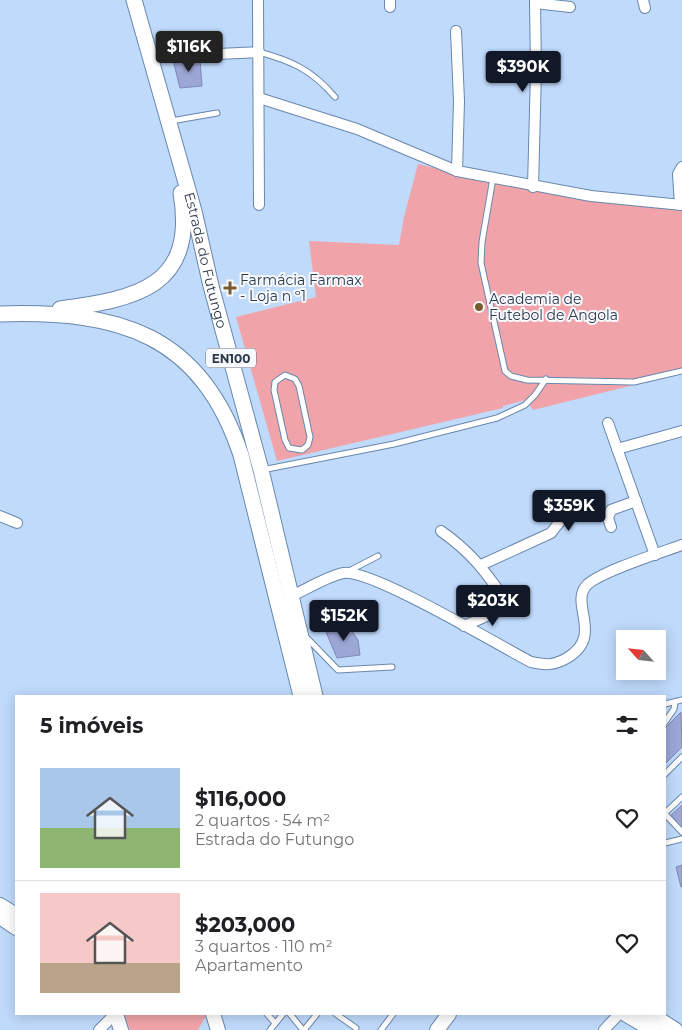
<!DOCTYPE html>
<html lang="pt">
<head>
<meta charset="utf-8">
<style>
	body { margin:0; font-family:Montserrat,sans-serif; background:#f6f6f6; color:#202124; height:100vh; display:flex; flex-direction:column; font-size:19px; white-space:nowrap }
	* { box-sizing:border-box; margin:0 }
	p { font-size:16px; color:#757577 }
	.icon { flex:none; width:28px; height:28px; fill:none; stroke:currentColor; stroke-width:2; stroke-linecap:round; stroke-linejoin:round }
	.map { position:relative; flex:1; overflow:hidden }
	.side { position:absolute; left:15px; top:695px; width:651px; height:320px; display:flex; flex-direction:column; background:#fff; border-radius:0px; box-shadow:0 2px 12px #0003 }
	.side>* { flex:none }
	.needle { width:32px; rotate:297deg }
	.fabs { position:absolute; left:616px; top:630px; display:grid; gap:10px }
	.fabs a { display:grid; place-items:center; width:50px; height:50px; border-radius:0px; background:#fff; box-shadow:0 2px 12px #0003; font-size:25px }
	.price { position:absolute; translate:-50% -42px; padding:0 11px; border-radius:5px; background:#111827; color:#fff; font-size:16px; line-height:32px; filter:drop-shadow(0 1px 2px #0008) }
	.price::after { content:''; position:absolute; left:50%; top:30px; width:15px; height:11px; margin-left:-8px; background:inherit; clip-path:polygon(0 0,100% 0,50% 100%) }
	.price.selected { background:#222; color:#fff }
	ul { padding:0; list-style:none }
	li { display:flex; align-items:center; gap:15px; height:125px; padding:0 25px }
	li+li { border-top:1px solid #e0e0e0 }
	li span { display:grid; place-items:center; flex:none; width:140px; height:100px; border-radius:0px; color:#555 }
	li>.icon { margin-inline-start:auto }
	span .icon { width:60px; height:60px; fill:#fffc; stroke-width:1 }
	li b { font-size:21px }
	h2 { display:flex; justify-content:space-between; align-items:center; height:60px; padding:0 25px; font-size:21px }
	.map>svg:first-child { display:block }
	.green { fill:#f0a4a9 }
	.building { fill:#9da7d6; stroke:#7e88b5 }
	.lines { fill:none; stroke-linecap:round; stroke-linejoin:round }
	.lane-casing { stroke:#6887ad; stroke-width:7 }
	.street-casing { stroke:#6887ad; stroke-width:12 }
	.secondary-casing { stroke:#6887ad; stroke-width:16 }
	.primary-casing { stroke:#6887ad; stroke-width:17 }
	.lane { stroke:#fff; stroke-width:5 }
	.street { stroke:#fff; stroke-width:10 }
	.secondary { stroke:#fff; stroke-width:14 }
	.primary { stroke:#fff; stroke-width:15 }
	.poi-dot { fill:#795a2f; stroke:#f6f9fe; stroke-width:2 }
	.labels { text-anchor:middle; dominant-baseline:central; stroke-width:4; stroke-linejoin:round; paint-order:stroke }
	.shield { fill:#f6f9fe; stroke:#697380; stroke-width:1 }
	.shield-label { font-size:12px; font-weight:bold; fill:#2c394a }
	.street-label { font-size:14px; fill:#2c394a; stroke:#f6f9fe }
	.poi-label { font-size:14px; fill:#2c394a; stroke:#f6f9fe; text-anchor:start }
</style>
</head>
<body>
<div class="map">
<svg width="682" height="1030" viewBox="0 0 682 1030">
	<rect width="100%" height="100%" fill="#c0dafc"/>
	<g class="green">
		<polygon points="418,164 479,179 682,206 682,373 533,410 526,400 503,406 503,408 277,461 236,317 316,297 309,241 399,245 404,217"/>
		<polygon points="124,1014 207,1014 198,1030 130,1030"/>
	</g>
	<g class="building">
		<polygon points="173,60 200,60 202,86 180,88"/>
		<polygon points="347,624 358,640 360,655 337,658 326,632"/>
		<polygon points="681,712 682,747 665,764 665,728"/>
		<polygon points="682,805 682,830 669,817"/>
		<polygon points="682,865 682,887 681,887 676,867"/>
	</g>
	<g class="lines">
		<g class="lane-casing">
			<g id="lane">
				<path d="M259,52C292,61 312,70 335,97"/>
				<polyline points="171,121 217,113"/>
				<polyline points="493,178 482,242 481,263 505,371 511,376 527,380 634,382 682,371"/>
				<polygon points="285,375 295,379 299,386 310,437 308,445 302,450 289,448 285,440 274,390 275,382"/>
				<polyline points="262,470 394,444 497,418 525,405 535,395 546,379"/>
				<polyline points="347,572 378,556"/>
				<polyline points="305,636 338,670 392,667"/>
				<polyline points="665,704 682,700"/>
				<polyline points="665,722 674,709 675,702"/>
				<polyline points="665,774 682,757"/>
				<polyline points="665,813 682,797"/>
				<polyline points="665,814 682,832"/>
				<polyline points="665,843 682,839"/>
				<polyline points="267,1014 275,1023"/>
				<polyline points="290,1014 303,1030"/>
				<polyline points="336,1014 356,1028"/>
				<polyline points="270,1030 283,1014"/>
				<polyline points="304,1030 317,1014"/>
				<polyline points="381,1030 393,1014"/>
			</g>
		</g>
		<g class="street-casing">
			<g id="street">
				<polyline points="258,0 259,205"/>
				<polyline points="390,0 390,7"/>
				<polyline points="643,0 645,8"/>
				<polyline points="535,3 570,7"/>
				<polyline points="456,31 459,101 457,171"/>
				<polyline points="152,57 259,52"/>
				<polyline points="259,98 357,129 457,171 591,196 682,205"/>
				<polyline points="533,187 536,71 535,0"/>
				<polyline points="680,205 678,174 682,167"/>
				<polyline points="608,423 655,555"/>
				<polyline points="617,449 682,431"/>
				<polyline points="0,516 17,523"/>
				<polyline points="611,527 608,518 611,510 636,501"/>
				<path d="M441,531C472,553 485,571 506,601L505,608L464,626"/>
				<polyline points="481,565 551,533 561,520 559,512"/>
				<path d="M291,596C306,590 329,575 344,573C371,569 500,646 531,662C546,665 553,666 567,658C604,636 570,605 586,586C598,572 663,552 682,545"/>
				<polyline points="99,1030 115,1014"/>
				<polyline points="604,1030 619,1014"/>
			</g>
		</g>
		<g class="secondary-casing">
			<g id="secondary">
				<polyline points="0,905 16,915"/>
				<polyline points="0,917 16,928"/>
				<polyline points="116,1014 121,1030"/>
				<polyline points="213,1014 218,1030"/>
				<polyline points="437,1030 449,1014"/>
			</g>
		</g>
		<g class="primary-casing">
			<g id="primary">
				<path id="s1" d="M134,0L194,211L211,286L261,470L315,696"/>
				<path d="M60,309C136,299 197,287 181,193"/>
				<path d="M0,314C119,310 201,334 241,455L301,696"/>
				<polyline points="626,1014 653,1030"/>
				<polyline points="650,1014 675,1030"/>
			</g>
		</g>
		<use href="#lane" class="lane"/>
		<use href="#street" class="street"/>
		<use href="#secondary" class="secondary"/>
		<use href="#primary" class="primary"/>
	</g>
	<g class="poi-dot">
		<path d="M227.5 280.5h5v5h5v5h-5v5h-5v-5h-5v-5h5z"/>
		<circle cx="479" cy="307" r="5"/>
	</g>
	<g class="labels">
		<rect class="shield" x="206" y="348.5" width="50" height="19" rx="4"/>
		<g class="shield-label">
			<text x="231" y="358">EN100</text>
		</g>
		<g class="street-label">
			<text stroke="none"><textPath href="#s1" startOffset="270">Estrada do Futungo</textPath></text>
		</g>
		<g class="poi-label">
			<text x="240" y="280">Farmácia Farmax<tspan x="240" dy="16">- Loja n º1</tspan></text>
			<text x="489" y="299">Academia de<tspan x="489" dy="16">Futebol de Angola</tspan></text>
		</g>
	</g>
</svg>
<div class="fabs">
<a><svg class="needle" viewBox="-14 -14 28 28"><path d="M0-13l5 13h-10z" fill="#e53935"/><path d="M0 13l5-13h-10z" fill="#757577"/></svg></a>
</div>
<b class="price selected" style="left:189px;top:73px">$116K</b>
<b class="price" style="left:523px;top:93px">$390K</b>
<b class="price" style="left:569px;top:532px">$359K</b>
<b class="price" style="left:493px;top:627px">$203K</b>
<b class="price" style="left:344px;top:642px">$152K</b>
<section class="side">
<h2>5 imóveis<svg class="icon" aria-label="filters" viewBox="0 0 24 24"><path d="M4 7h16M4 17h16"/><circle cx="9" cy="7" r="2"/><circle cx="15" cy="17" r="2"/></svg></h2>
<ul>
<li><span style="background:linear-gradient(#a9c7e8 60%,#8fb573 0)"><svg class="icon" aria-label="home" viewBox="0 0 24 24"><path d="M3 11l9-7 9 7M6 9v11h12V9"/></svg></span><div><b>$116,000</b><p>2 quartos · 54 m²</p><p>Estrada do Futungo</p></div><svg class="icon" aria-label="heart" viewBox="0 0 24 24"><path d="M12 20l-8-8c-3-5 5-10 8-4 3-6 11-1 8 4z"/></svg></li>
<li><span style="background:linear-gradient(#f6c9c9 70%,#b9a48a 0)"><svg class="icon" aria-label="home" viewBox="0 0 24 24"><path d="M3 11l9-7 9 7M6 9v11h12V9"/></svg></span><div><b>$203,000</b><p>3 quartos · 110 m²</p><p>Apartamento</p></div><svg class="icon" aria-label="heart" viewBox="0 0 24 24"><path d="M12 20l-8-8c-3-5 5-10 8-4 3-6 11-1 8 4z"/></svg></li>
</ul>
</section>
</div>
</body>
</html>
